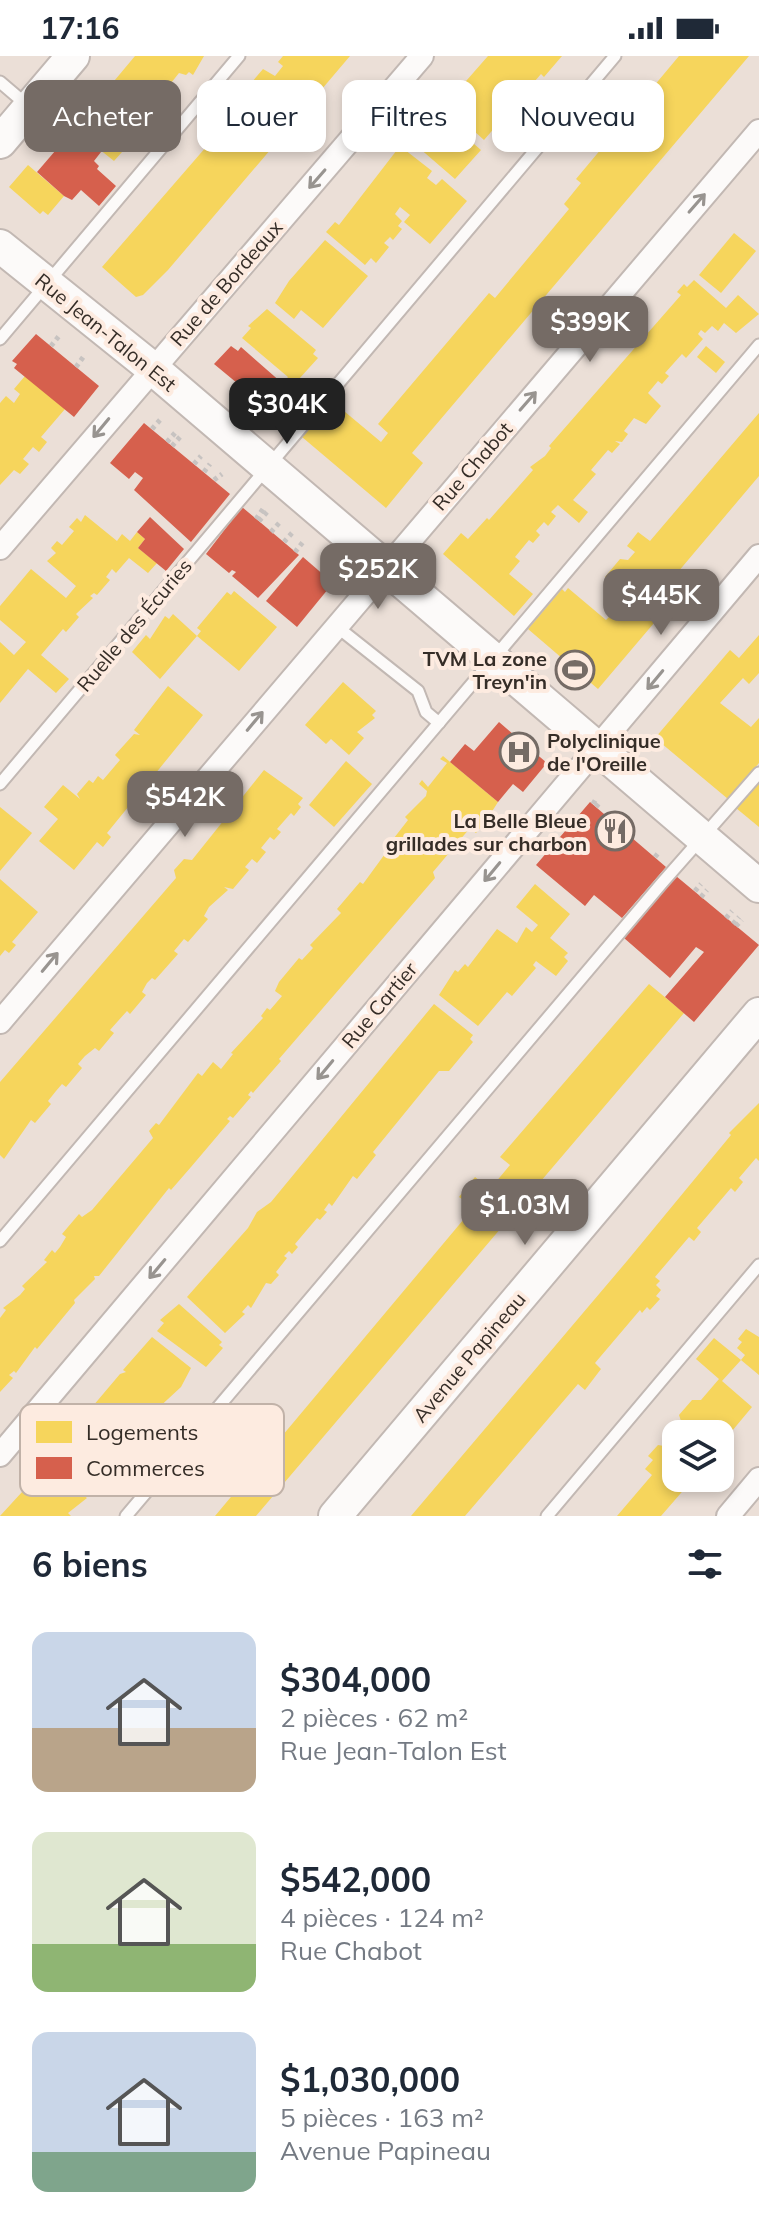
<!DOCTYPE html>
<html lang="fr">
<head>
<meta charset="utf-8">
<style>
	body { margin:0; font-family:Mulish,sans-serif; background:#f2f2f3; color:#1f2937; height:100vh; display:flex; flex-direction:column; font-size:30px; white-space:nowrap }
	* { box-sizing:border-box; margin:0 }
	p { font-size:26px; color:#747a83 }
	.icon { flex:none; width:44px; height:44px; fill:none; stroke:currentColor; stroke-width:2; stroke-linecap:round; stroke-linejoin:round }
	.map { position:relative; height:1460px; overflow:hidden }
	.drawer { display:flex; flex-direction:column; background:#fff; flex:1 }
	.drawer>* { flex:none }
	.top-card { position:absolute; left:24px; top:24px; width:712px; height:72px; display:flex; gap:16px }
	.fabs { position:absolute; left:662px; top:1364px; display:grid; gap:16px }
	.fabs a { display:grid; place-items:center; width:72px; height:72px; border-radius:16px; background:#fff; box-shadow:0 4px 12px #0003; font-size:40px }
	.price { position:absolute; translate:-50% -68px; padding:0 18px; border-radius:16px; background:#756b65; color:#fff; font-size:26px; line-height:52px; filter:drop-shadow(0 2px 4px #0008) }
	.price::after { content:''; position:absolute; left:50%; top:48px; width:24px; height:18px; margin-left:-12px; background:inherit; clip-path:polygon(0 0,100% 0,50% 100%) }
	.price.on { background:#222; color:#fff }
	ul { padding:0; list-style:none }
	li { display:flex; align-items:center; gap:24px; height:200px; padding:0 32px }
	li span { display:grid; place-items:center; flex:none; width:224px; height:160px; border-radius:16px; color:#555 }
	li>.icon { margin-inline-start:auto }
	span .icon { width:96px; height:96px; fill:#fffc; stroke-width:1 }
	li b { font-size:34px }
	h2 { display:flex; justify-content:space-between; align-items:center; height:96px; padding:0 32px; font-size:34px }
	.pill { padding:0 28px; border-radius:16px; background:#fff; box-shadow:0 4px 12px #0003; font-size:28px; line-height:72px }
	.pill.on { background:#756b65; color:#fff }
	.status { display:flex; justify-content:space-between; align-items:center; height:56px; padding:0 40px; background:#fff; direction:ltr }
	.status svg { height:22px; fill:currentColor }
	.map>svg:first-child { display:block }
	.homes { fill:#f6d55c }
	.shops { fill:#d6604d }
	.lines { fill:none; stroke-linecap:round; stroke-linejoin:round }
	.lane-casing { stroke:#c2b8b3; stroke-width:15 }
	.street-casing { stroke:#c2b8b3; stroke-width:26 }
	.secondary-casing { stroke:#c2b8b3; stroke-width:36 }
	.path { stroke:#c7c3c1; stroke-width:5; stroke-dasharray:4 4; stroke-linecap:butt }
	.lane { stroke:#fcfaf9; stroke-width:11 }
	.street { stroke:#fcfaf9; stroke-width:22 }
	.secondary { stroke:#fcfaf9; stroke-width:32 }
	.oneway { stroke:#989490 }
	.labels { text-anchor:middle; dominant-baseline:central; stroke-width:8; stroke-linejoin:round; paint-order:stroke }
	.street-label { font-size:20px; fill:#352d27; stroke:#fdebe0 }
	.poi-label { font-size:20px; font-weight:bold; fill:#352d27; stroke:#fdebe0; text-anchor:end }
	.key { fill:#fdebe0; stroke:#c1b2a8; stroke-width:2 }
	.key-label { font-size:22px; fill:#352d27 }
</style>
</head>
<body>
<div class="status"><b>17:16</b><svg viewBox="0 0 49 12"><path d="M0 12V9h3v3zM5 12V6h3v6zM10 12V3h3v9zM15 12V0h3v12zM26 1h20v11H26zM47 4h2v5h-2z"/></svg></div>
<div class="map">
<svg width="759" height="1460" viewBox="0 0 759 1460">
	<rect width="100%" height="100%" fill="#ebdfd7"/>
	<g class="homes">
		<polygon points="135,0 204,0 193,19 189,16 186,19 179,17 155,47 160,52 152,61 138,53 132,60 137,65 126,79 130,87 114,105 74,73"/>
		<polygon points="283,0 350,0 168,214 143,239 136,241 102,211 252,38 246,33 263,13 275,20 283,10 278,6"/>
		<polygon points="488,0 562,0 544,21 541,18 484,84 445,49"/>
		<polygon points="679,0 749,0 412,397 423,407 386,452 302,381 332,345 381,386 388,377 378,368 489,237 495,242 569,153 564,148 581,127 576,123"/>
		<polygon points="437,56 481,94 455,123 411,85 426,64 429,66"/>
		<polygon points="400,90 432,115 427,122 436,129 442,123 467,145 430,188 404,166 410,159 400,151 395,158 402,165 398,170 402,173 393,184 390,181 384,187 389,191 376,207 371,202 365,209 326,176 335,166 339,169"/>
		<polygon points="28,109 64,140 48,159 43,155 40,158 9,131"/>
		<polygon points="734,177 756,195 721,237 699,219"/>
		<polygon points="325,184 368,220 323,272 301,254 294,263 275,247 289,225"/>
		<polygon points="694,224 726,252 738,239 759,258 736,277 724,267 718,275 712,270 705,277 701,274 698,278 703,283 686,302 682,298 665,317 669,320 662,328 658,325 648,337 661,350 646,368 634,362 624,375 628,378 622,386 615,385 620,388 612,397 608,394 591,414 596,418 573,444 588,456 579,467 558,449 551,456 556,460 548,470 544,466 536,475 540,479 533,487 529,484 515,501 520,505 509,518 533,538 514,560 443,498 461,477 468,483 487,462 489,464 533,414 530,411 545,400 551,392 549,390 681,239 677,236 684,228 687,231"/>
		<polygon points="267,253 316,294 313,298 318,302 299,323 313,335 303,345 283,327 288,321 242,282 251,272 248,270"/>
		<polygon points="706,290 725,306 716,317 697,301"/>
		<polygon points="25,320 65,353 41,381 47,386 39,396 33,391 23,403 29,408 20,418 14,414 0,429 0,347 6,340 14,347 20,338 14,333"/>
		<polygon points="759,357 759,420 656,542 658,544 644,558 654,567 598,633 528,573 562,533 565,536 568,532 606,564 610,560 613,562 628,545 606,527 609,524 605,521 620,503 628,504 635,496 627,490 638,476 650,485"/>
		<polygon points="85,459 117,485 122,478 130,485 137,476 145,483 138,492 157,507 148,517 129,502 116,517 112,513 106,521 110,524 97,539 94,537 90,540 93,542 76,558 79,561 66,576 63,573 41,599 69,623 56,637 28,613 0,647 0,586 14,599 26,586 0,564 0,550 31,513 66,542 76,530 47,505 56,497 51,492 57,485 62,489 74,475 69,471 77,462 81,466"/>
		<polygon points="234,535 277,571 239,615 197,580 201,575 197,572 227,536 231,539"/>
		<polygon points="173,558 197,580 160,623 132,596 146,579 150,583 165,560 169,563"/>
		<polygon points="759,579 759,617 749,628 743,622 720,647 751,671 759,662 759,707 728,743 655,682 730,594 739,602"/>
		<polygon points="343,626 376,655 372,659 375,662 357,676 364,682 349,699 331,683 326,688 305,669"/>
		<polygon points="168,630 203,659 107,777 111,781 103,791 97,786 74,814 39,785 58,763 44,751 63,729 80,743 77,738 89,724 93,727 98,720 103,724 120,704 115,699 134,678 140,679 134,674"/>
		<polygon points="443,700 498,746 486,765 476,777 470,772 433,816 435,822 279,1003 281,1005 253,1037 251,1035 248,1039 251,1041 233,1062 230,1060 227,1063 230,1065 191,1111 171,1134 169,1132 99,1220 94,1220 95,1223 74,1244 75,1247 37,1293 35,1291 16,1317 14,1315 9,1319 13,1322 0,1336 0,1262 6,1254 3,1252 20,1239 25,1233 22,1230 47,1206 44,1204 52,1194 55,1197 60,1191 66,1181 62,1178 79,1158 82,1161 92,1154 153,1082 149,1075 156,1067 159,1069 198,1017 202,1020 213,1006 221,1013 233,998 231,997 263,962 261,960 267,952 270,954 282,940 275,935 279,926 299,902 302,904 313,892 310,889 341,857 337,853 360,826 363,828 390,791 392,793 398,787 394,782 408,764 405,761 426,740 427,735 419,728 422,724 428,731 447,707 440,703"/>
		<polygon points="346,705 372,728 334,771 309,749"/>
		<polygon points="264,714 303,742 298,748 301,751 294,760 291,757 277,773 281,776 274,784 270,781 261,792 266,796 257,807 252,803 245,811 249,814 233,833 224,831 228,834 209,851 204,860 208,863 188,886 184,883 174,895 178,898 155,924 152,922 147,927 142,936 146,939 130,958 127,955 118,965 110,974 114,977 99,995 95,992 85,1000 78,1008 82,1012 66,1031 62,1028 56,1035 48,1045 51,1048 35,1067 31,1064 4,1103 0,1099 0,1026 176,822 174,814 184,803 192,804"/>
		<polygon points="759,725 759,771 736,752"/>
		<polygon points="0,751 32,777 0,815"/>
		<polygon points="0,823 38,856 12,886 16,889 9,897 5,894 0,900"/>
		<polygon points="535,828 570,858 550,882 568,897 564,901 568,905 556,920 536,905 533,909 536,912 512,940 507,936 478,970 439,939 455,914 458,916 465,908 468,911 497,873 517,887 526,871 532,876 538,869 516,851"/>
		<polygon points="649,928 684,957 256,1460 215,1460 474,1151 459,1141 475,1121 490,1133 510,1109 500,1101"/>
		<polygon points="434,948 473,979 470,983 473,986 449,1015 439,1015 373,1096 376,1099 357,1123 353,1120 332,1150 329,1147 324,1154 327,1156 320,1164 317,1162 295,1188 298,1191 292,1198 289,1195 284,1200 287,1202 276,1216 279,1219 271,1228 266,1227 251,1252 248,1249 242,1256 245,1258 225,1277 187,1241 248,1172 257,1156 271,1146"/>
		<polygon points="759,1047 759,1105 756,1102 739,1122 743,1126 735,1136 731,1132 697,1172 701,1176 694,1185 689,1181 655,1221 660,1225 656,1229 661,1234 656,1240 660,1243 650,1254 647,1251 642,1257 640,1254 595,1307 601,1313 585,1334 578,1328 465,1460 411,1460 627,1205 731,1079 729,1077"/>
		<polygon points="179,1248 222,1286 219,1289 223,1292 206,1311 157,1275 164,1267 160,1264"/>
		<polygon points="746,1273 759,1281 759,1319 741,1304 745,1299 737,1292 742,1286 738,1283"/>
		<polygon points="152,1281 191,1312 181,1331 155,1355 159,1359 139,1382 136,1379 129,1387 124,1383 106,1405 108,1417 91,1430 83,1439 87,1442 68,1457 71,1460 0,1460 55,1400 54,1396 120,1318 126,1316 123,1314"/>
		<polygon points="714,1282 741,1304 722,1325 752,1351 727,1381 730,1384 724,1390 720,1378 676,1378 676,1422 694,1422 661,1460 617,1460 652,1419 645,1413 653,1404 648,1400 658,1389 664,1390 682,1368 679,1359 692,1344 701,1344 719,1323 696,1303"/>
	</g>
	<g class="shops">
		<polygon points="74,73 101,96 94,105 99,110 97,113 116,130 99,150 81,134 72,144 64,140 37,116"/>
		<polygon points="36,278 99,330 74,361 14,312 17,308 12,305"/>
		<polygon points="231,290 238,295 241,291 290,334 284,341 302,357 290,371 214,308"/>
		<polygon points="144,367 230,438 191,486 134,434 143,422 135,416 129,423 110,407"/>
		<polygon points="242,451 299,499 258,542 232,520 236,516 232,514 229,517 206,498"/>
		<polygon points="150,461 184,493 166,515 138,492 145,483 137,476"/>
		<polygon points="303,501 333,527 297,571 266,545"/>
		<polygon points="499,666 547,707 523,736 513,728 498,746 450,706 465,688 474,695"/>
		<polygon points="590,746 666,811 622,862 594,839 585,850 536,809"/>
		<polygon points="676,820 759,889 694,966 665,941 704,896 696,891 670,922 624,882"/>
	</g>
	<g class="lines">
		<g class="lane-casing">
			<g id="lane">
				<polyline points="0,26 27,49"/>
				<polyline points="0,283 239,0"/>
				<polyline points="336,570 418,635 426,656 439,667"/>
				<polyline points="0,728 615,0"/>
				<polyline points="0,1185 759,289"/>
				<polyline points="126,1460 662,827 759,717"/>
				<polyline points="547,1460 759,1209"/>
			</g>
		</g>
		<g class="street-casing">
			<g id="street">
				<polyline points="0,492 422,0"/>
				<polyline points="0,966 759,75"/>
				<polyline points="0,1399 759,500"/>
				<polyline points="728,1460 759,1423"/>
			</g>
		</g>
		<g class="secondary-casing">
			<g id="secondary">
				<polyline points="0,86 73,0"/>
				<polyline points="0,190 152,312 759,830"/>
				<polyline points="335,1460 759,958"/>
			</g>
		</g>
		<g class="path">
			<polyline points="51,290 59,280"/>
			<polyline points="76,311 84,300"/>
			<polyline points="152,373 160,364"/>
			<polyline points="167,386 175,377"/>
			<polyline points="172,390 180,381"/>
			<polyline points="194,408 201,400"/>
			<polyline points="204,416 210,408"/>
			<polyline points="214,424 222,418"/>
			<polyline points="256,463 263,453"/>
			<polyline points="259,465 267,456"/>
			<polyline points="271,476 280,466"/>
			<polyline points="284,486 292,477"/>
			<polyline points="295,496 303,486"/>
			<polyline points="328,523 340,524"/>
			<polyline points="524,688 532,680"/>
			<polyline points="593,748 596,743"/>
			<polyline points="596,751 600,746"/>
			<polyline points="618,770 623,764"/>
			<polyline points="655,801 660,795"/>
			<polyline points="695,835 701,828"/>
			<polyline points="701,841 707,834"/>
			<polyline points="726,862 732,855"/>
			<polyline points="733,868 739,861"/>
			<polyline points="736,870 742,864"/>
		</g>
		<use href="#lane" class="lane"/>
		<use href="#street" class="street"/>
		<use href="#secondary" class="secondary"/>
	</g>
	<defs><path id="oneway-shaft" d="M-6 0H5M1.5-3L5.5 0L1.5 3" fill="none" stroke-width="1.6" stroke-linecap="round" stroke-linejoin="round" transform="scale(2)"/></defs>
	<g class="oneway">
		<use href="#oneway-shaft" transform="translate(317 123) rotate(131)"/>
		<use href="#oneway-shaft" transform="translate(697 147) rotate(-49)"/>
		<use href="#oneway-shaft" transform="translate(528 345) rotate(-49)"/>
		<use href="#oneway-shaft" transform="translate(101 372) rotate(130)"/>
		<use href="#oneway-shaft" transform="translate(655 624) rotate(130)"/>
		<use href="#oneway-shaft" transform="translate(255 665) rotate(-50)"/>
		<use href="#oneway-shaft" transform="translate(492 816) rotate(130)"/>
		<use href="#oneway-shaft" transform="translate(50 906) rotate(-50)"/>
		<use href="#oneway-shaft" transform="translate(325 1014) rotate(130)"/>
		<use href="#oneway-shaft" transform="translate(157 1213) rotate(130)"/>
	</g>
	<defs>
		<g id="stadium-ring" transform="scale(2)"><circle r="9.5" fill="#fdebe0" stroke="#756b65" stroke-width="1.5"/><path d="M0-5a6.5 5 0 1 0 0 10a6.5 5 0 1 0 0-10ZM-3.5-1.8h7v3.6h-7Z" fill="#756b65"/></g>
		<g id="hospital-ring" transform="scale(2)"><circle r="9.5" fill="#fdebe0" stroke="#756b65" stroke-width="1.5"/><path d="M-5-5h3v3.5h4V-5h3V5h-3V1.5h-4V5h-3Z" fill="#756b65"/></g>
		<g id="restaurant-ring" transform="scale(2)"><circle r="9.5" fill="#fdebe0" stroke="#756b65" stroke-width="1.5"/><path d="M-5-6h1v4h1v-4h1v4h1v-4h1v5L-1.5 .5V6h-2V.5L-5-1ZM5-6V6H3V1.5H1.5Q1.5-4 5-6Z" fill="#756b65"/></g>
	</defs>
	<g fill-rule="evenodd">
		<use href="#stadium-ring" x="575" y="614"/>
		<use href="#hospital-ring" x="519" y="696"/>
		<use href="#restaurant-ring" x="615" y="775"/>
	</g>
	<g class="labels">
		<g class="street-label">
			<text transform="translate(226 227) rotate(-49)">Rue de Bordeaux</text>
			<text transform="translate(106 276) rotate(39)">Rue Jean-Talon Est</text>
			<text transform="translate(472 410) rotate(-49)">Rue Chabot</text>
			<text transform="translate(134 569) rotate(-50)">Ruelle des Écuries</text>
			<text transform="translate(379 949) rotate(-50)">Rue Cartier</text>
			<text transform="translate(469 1301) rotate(-50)">Avenue Papineau</text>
		</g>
		<g class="poi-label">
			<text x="547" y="602">TVM La zone<tspan x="547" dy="23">Treyn'in</tspan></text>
			<text x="547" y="684" text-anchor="start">Polyclinique<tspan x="547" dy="23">de l'Oreille</tspan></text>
			<text x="587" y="764">La Belle Bleue<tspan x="587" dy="23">grillades sur charbon</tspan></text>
		</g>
	</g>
	<rect x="20" y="1348" width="264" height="92" rx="12" class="key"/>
	<rect x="36" y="1365" width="36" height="22" fill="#f6d55c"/>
	<rect x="36" y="1401" width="36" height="22" fill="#d6604d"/>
	<g class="key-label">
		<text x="86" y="1384">Logements</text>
		<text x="86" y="1420">Commerces</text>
	</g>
</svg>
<div class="fabs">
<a><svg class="icon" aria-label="layers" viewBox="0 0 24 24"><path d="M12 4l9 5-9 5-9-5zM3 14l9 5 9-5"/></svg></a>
</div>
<b class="price" style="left:590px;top:308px">$399K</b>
<b class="price on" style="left:287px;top:390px">$304K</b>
<b class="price" style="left:378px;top:555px">$252K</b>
<b class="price" style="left:661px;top:581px">$445K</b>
<b class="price" style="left:185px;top:783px">$542K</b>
<b class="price" style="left:525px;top:1191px">$1.03M</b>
<div class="top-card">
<a class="pill on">Acheter</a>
<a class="pill">Louer</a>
<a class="pill">Filtres</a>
<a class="pill">Nouveau</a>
</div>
</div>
<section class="drawer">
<h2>6 biens<svg class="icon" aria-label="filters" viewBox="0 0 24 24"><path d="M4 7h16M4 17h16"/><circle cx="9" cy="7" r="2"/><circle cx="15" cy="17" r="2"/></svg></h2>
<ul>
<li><span style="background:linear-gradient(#c9d6e8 60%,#b9a48a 0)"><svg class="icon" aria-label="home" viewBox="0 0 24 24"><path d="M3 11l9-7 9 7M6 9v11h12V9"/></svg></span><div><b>$304,000</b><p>2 pièces · 62 m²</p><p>Rue Jean-Talon Est</p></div></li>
<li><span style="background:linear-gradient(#dfe7d0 70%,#8fb573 0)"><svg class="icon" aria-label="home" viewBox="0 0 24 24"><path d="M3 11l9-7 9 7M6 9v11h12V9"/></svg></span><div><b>$542,000</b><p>4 pièces · 124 m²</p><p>Rue Chabot</p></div></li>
<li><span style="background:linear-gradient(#c9d6e8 75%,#7fa58c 0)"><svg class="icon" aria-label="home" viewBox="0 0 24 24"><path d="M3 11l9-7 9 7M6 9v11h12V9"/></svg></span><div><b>$1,030,000</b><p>5 pièces · 163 m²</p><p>Avenue Papineau</p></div></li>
</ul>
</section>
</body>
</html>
